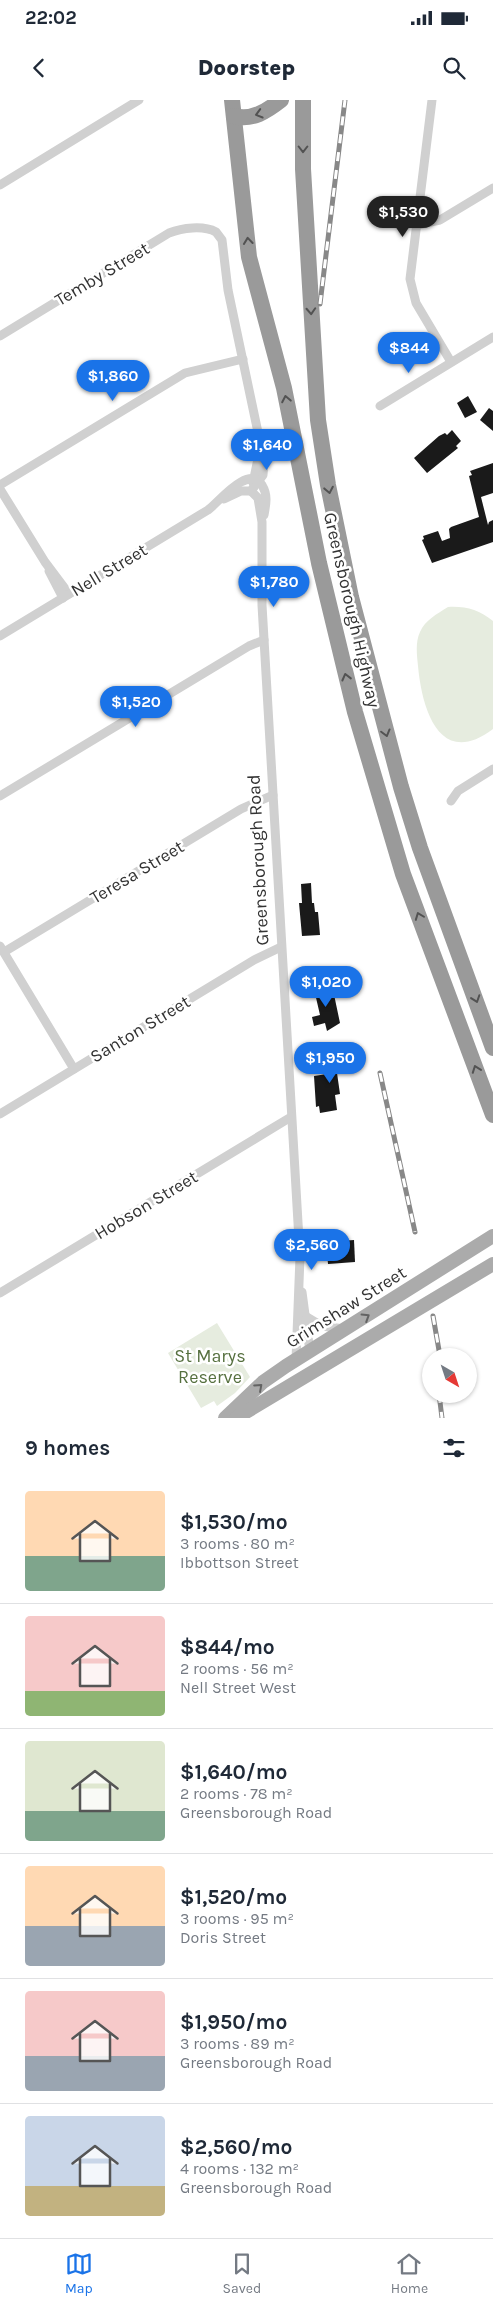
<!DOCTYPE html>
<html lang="en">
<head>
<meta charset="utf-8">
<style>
	body { margin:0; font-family:Karla,sans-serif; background:#f6f6f7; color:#1f2937; height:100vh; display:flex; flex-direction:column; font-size:19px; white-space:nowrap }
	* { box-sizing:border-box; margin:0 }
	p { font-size:16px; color:#747a83 }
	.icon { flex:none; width:28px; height:28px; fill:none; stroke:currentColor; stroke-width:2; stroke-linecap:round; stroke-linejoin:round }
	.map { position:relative; height:1318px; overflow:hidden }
	.drawer { display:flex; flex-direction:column; background:#fff; flex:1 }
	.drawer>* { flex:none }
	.needle { width:32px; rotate:141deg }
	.fabs { position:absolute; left:422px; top:1248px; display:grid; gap:10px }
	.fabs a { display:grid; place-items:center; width:55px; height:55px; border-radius:50%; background:#fff; box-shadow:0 1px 4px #0004; font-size:25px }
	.price { position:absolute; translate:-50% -42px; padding:0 11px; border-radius:18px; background:#1a73e8; color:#fff; font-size:16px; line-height:32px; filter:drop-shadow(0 1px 2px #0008) }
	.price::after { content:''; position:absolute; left:50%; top:30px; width:15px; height:11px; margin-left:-8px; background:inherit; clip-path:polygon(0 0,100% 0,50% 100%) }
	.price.on { background:#222; color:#fff }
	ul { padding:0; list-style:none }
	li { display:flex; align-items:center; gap:15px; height:125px; padding:0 25px }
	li+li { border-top:1px solid #e0e1e3 }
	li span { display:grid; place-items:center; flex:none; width:140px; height:100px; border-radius:5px; color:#555 }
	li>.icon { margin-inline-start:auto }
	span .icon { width:60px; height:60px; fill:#fffc; stroke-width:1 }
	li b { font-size:21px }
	h2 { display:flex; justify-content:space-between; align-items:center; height:60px; padding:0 25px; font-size:21px }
	.status { display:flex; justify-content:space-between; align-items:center; height:35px; padding:0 25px; background:#fff; direction:ltr }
	.status svg { height:14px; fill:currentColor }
	header { display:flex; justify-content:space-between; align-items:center; height:65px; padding:0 25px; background:#fff; font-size:22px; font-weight:800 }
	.menu { display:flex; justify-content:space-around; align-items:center; height:70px; border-top:1px solid #e0e1e3; background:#fff; font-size:14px; color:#747a83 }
	.menu a { display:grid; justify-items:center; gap:2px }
	.menu .on { color:#1a73e8 }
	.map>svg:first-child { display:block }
	.green { fill:#e6ecdf }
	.building { fill:#1a1a1a }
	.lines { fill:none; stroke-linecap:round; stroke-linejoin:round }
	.street { stroke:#d0d0d0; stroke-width:9 }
	.primary { stroke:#ababab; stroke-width:14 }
	.highway { stroke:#9a9a9a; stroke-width:16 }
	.rail-casing { stroke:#888; stroke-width:5 }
	.rail { stroke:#fff; stroke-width:3; stroke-dasharray:9; stroke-linecap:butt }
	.oneway { stroke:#525252 }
	.oneway2 { stroke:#636363 }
	.labels { text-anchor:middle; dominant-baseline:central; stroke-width:5; stroke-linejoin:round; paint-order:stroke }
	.street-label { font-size:18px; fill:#333; stroke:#fff }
	.park-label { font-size:18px; fill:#56703f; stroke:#fff }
</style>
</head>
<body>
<div class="status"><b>22:02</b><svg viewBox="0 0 49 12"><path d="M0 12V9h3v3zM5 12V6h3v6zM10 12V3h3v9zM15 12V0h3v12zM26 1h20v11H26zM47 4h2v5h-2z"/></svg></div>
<header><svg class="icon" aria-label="back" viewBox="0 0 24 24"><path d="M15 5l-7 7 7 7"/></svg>Doorstep<svg class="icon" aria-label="search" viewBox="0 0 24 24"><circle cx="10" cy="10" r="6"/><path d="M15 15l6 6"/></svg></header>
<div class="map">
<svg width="493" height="1318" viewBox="0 0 493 1318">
	<rect width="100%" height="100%" fill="#fff"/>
	<g class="green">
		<path d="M448,507C466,506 479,510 493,521V629C440,669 422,610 418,566C417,556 415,542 420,532C425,520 437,514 448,507Z"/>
		<polygon points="217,1223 250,1277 235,1293 217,1306 214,1301 201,1308 168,1253"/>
	</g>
	<g class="building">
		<polygon points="468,296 477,312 465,318 457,303"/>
		<polygon points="489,308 493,311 493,331 480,320"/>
		<polygon points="452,330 461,341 456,346 458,348 427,373 414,358 439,336 445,333 447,335"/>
		<polygon points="493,363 493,393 481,397 488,425 489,422 493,420 493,442 432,463 422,440 424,439 423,436 438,431 442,441 450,438 449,429 451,427 479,417 469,376 472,375 470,371"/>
		<polygon points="311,783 312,803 314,803 315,812 318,812 320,835 302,836 299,803 302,803 301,784"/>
		<polygon points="332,885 340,923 327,931 325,923 314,926 312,917 320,915 314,889"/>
		<polygon points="346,952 349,971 337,973 340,994 335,995 337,1010 320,1013 319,1006 316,1007 314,976 327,974 325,965"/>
		<polygon points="354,1140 355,1162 328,1164 326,1142"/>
	</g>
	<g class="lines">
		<g class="street">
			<polyline points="432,0 410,179 416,203 451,262"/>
			<polyline points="0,85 139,0"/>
			<polyline points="416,125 440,120 493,88"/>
			<path d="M0,236L169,133C182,128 203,125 216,132L222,140L228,190L264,361L263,375L251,391"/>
			<polyline points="380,306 493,237"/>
			<polyline points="253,383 260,349"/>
			<polyline points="0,385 185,273 243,259"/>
			<polyline points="0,389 45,462 69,494"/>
			<polyline points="251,391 258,398 262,422 262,505 300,1157 296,1260"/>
			<polyline points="224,399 241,391 251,391"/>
			<polyline points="49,471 63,498"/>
			<path d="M0,536L208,410C219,402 248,364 262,385C268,395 266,404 264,415"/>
			<polyline points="0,696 249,546 264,540"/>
			<polyline points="451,701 458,691 493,669"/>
			<polyline points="0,846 74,969"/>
			<polyline points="4,852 241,709 273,695"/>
			<polyline points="0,1014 254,860 281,847"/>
			<polyline points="302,1192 310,1252"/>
			<polyline points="0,1193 291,1017"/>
			<polyline points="307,1217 322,1226 344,1229"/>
		</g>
		<g class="primary">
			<polyline points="225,1318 263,1282 286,1266 493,1136"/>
			<polyline points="236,1318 493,1164"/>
		</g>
		<g class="highway">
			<polyline points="232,0 249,157 284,288 319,463 355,612 403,774 493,1015"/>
			<polyline points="303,0 303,69 318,320 328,385 351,497 401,687 420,748 493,948"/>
			<path d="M234,16C252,21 267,11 281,0"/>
		</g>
		<g class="rail-casing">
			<g id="rail">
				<polyline points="320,204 345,0"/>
				<polyline points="380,973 415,1132"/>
				<polyline points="433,1216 440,1256"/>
				<polyline points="439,1294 442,1318"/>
			</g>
		</g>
		<use href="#rail" class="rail"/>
	</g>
	<defs><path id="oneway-chevron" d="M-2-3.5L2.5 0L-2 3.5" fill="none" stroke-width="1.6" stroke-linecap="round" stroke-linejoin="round" transform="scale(1.25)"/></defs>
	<g class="oneway">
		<use href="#oneway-chevron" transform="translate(259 14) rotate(164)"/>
		<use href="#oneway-chevron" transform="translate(303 49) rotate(90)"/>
		<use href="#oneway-chevron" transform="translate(248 141) rotate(-96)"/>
		<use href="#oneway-chevron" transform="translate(311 211) rotate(87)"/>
		<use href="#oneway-chevron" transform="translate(286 299) rotate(-101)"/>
		<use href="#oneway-chevron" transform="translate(329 390) rotate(79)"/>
		<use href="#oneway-chevron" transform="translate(346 577) rotate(-104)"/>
		<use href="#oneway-chevron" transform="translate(386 633) rotate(75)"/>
		<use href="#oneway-chevron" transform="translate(419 816) rotate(-111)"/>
		<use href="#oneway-chevron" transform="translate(476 899) rotate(71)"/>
		<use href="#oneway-chevron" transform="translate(476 969) rotate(-110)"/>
	</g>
	<g class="oneway2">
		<use href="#oneway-chevron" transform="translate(366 1217) rotate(-32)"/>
		<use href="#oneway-chevron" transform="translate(259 1287) rotate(-42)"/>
	</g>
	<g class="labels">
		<g class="street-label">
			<text transform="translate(102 174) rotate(-31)">Temby Street</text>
			<text transform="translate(109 470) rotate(-31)">Nell Street</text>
			<text transform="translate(352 510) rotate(77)">Greensborough Highway</text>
			<text transform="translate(258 760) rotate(-93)">Greensborough Road</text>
			<text transform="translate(137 772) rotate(-31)">Teresa Street</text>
			<text transform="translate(140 929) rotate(-31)">Santon Street</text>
			<text transform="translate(146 1105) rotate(-31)">Hobson Street</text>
			<text transform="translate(346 1207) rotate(-32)">Grimshaw Street</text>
		</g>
		<g class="park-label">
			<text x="210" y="1256">St Marys<tspan x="210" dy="21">Reserve</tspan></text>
		</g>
	</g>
</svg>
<div class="fabs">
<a><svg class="needle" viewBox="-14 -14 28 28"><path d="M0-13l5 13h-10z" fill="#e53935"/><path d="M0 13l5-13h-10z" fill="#747a83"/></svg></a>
</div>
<b class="price on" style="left:403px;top:138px">$1,530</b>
<b class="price" style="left:409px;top:274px">$844</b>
<b class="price" style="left:113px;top:302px">$1,860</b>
<b class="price" style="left:267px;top:371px">$1,640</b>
<b class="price" style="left:274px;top:508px">$1,780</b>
<b class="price" style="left:136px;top:628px">$1,520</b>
<b class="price" style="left:326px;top:908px">$1,020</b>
<b class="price" style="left:330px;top:984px">$1,950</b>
<b class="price" style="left:312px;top:1171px">$2,560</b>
</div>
<section class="drawer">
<h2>9 homes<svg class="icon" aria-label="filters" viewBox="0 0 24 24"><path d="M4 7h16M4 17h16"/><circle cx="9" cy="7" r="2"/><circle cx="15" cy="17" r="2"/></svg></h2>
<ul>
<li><span style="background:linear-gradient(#ffd9b3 65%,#7fa58c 0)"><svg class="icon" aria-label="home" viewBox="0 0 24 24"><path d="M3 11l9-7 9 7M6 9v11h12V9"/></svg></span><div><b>$1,530/mo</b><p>3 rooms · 80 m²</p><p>Ibbottson Street</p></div></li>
<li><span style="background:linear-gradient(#f6c9c9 75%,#8fb573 0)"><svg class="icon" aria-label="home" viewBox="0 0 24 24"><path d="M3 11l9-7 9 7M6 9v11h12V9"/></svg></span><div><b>$844/mo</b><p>2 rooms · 56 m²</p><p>Nell Street West</p></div></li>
<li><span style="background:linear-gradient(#dfe7d0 70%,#7fa58c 0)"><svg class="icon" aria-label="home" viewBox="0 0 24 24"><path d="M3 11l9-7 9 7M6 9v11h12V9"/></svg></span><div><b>$1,640/mo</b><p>2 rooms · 78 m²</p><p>Greensborough Road</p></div></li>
<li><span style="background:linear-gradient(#ffd9b3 60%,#9aa5b1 0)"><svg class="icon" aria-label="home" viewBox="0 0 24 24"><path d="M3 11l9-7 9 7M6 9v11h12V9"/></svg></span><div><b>$1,520/mo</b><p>3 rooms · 95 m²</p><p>Doris Street</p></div></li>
<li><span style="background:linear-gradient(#f6c9c9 65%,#9aa5b1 0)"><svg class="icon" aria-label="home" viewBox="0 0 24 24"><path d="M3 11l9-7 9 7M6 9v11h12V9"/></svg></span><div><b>$1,950/mo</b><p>3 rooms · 89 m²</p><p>Greensborough Road</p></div></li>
<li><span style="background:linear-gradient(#c9d6e8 70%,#c2b280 0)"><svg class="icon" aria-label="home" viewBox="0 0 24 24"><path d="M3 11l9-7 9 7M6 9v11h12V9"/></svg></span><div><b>$2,560/mo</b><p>4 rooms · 132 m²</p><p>Greensborough Road</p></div></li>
</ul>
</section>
<nav class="menu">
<a class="on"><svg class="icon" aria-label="map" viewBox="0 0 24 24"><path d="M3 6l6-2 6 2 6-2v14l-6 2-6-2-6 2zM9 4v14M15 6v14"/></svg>Map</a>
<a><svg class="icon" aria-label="saved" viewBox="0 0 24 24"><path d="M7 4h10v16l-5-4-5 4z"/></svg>Saved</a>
<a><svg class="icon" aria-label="home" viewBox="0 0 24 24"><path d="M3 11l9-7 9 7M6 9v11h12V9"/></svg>Home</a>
</nav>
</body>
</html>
